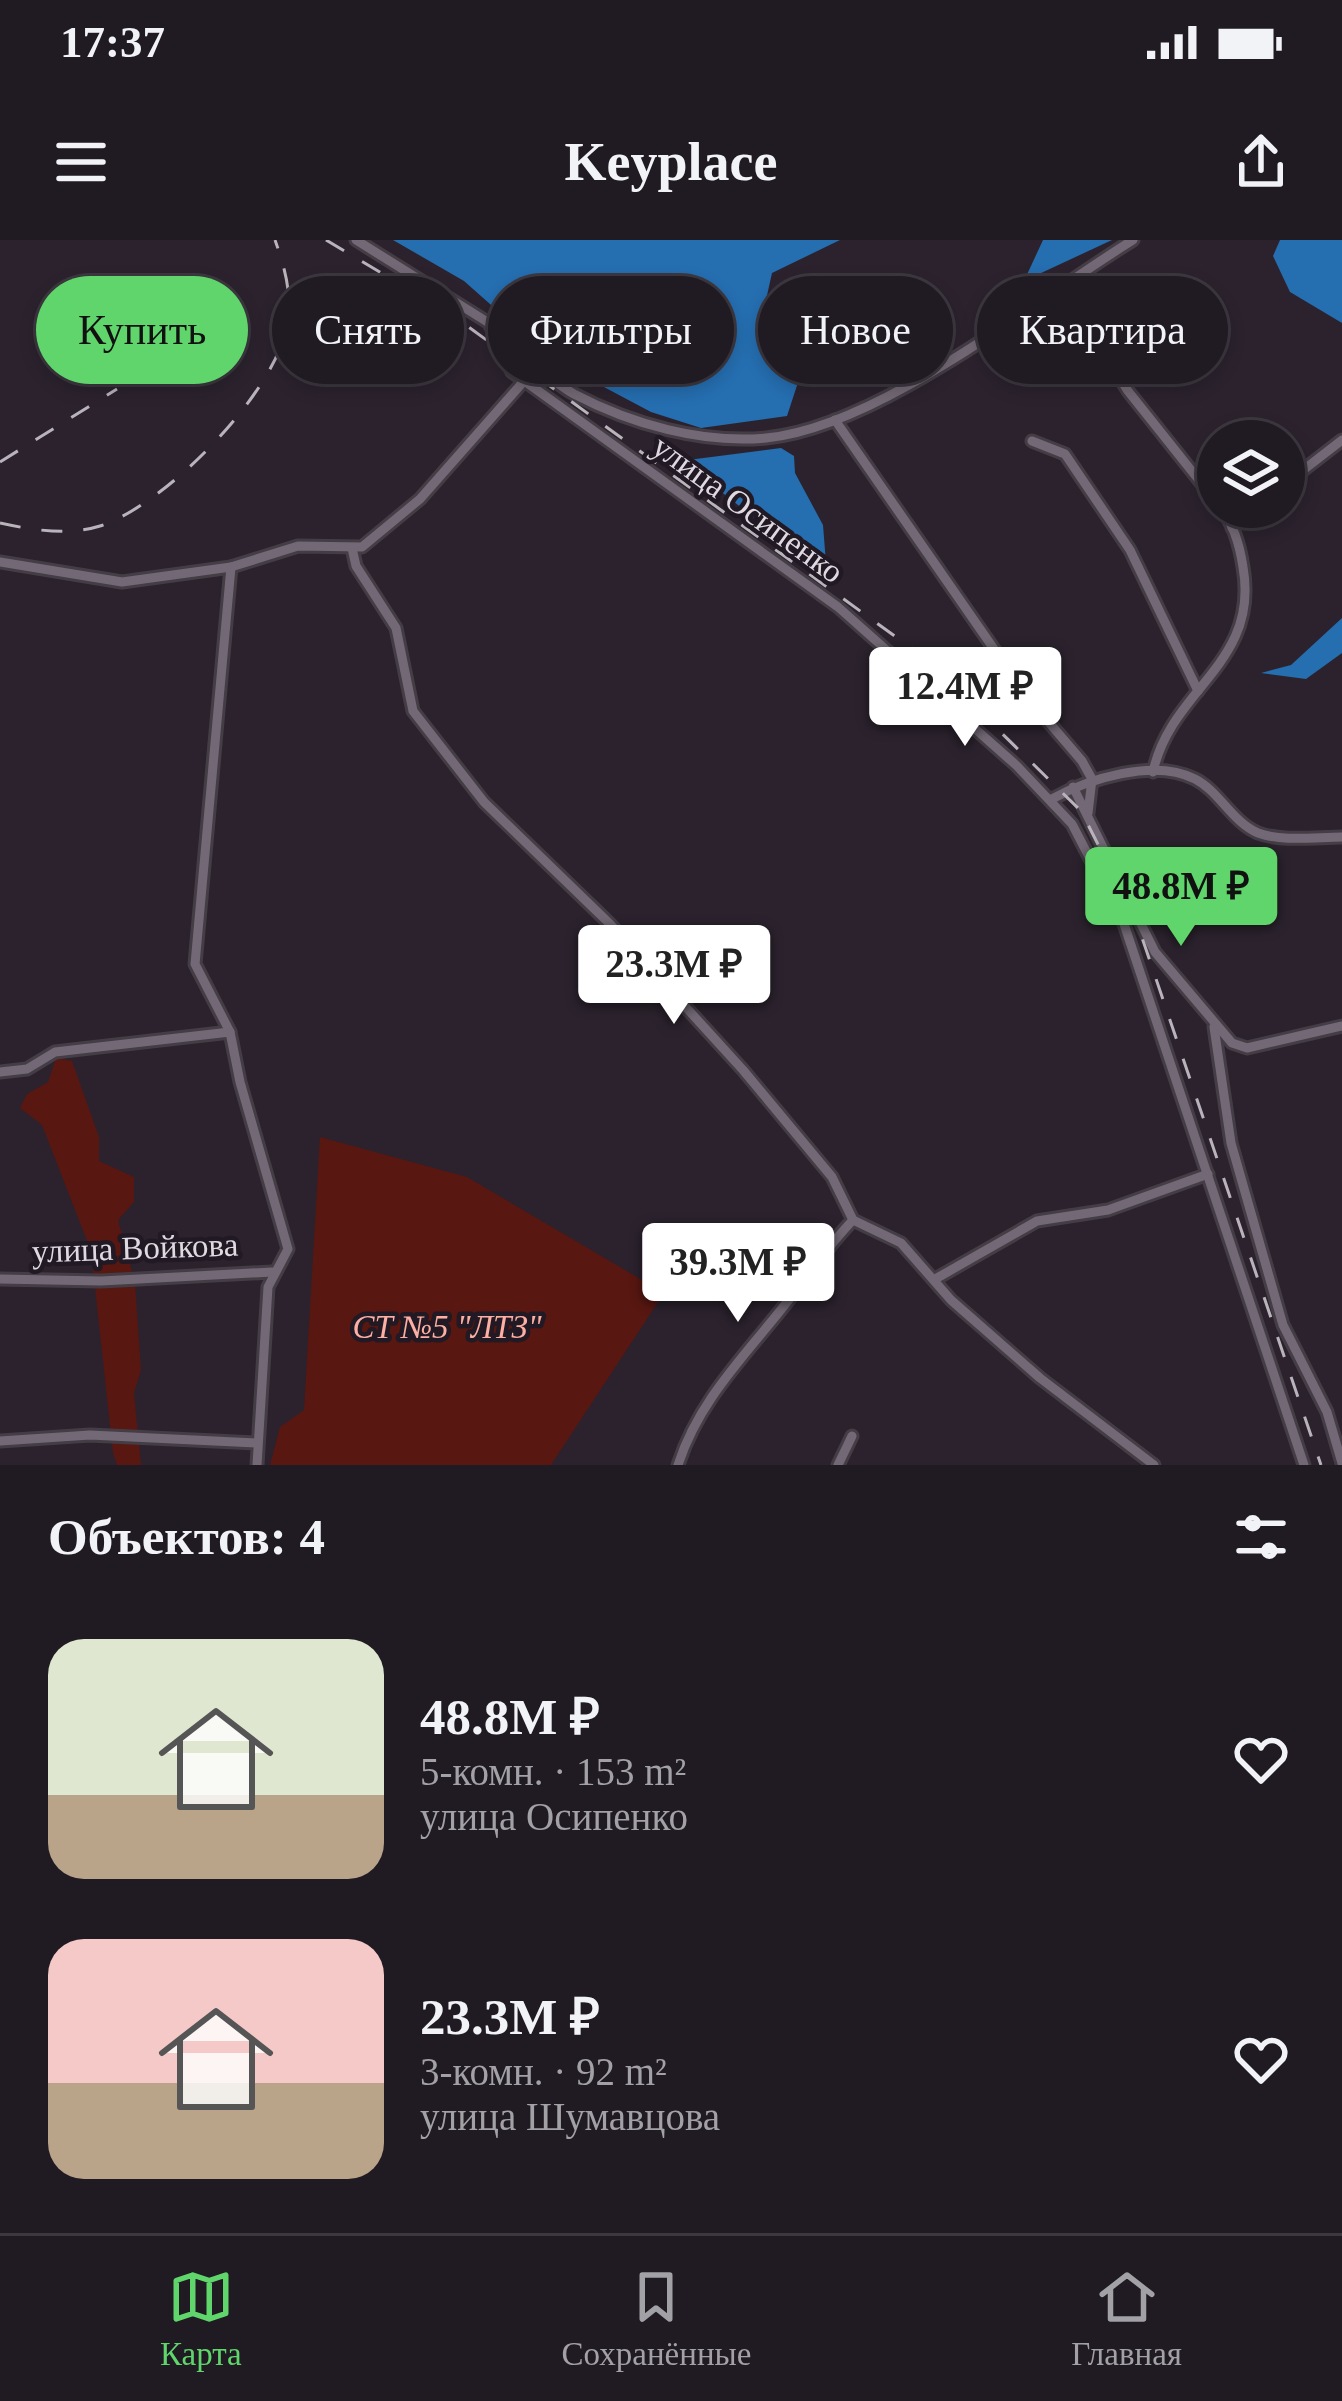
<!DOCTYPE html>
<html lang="ru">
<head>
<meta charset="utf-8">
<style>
	body { margin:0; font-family:Georgia,serif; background:#28232a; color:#f1f3f6; height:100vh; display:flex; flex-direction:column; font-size:45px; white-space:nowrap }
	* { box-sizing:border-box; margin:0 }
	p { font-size:39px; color:#a2a1a5 }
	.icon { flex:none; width:66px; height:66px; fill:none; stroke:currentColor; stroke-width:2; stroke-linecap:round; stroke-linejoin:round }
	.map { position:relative; height:1225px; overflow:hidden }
	.drawer { display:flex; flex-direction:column; background:#201a22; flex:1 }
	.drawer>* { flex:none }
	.hud { position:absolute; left:36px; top:36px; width:1272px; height:108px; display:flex; gap:24px }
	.buttons { position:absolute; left:1197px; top:180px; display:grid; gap:24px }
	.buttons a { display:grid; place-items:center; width:108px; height:108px; border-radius:50%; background:#201a22; box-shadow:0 6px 18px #0003,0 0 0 3px #3d3840; font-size:60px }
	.price { position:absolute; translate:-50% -102px; padding:0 27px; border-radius:12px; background:#fff; color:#222; font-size:39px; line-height:78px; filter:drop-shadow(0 3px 6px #0008) }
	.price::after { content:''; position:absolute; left:50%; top:72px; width:36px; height:27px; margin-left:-18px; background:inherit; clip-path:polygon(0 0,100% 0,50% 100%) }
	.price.selected { background:#5fd56b; color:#111 }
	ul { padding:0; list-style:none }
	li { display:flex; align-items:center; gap:36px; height:300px; padding:0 48px }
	li span { display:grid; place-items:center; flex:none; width:336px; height:240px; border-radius:36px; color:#555 }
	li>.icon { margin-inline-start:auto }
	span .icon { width:144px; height:144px; fill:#fffc; stroke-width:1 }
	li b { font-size:51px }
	h2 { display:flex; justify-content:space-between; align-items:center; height:144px; padding:0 48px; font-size:51px }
	.pill { padding:0 42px; border-radius:54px; background:#201a22; box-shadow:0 6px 18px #0003,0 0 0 3px #3d3840; font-size:42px; line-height:108px }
	.pill.selected { background:#5fd56b; color:#111 }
	.status { display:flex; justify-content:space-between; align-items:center; height:84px; padding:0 60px; background:#201a22; direction:ltr }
	.status svg { height:33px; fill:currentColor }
	header { display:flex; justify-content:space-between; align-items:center; height:156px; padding:0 48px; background:#201a22; font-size:54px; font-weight:700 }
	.menu { display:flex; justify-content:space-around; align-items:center; height:168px; border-top:3px solid #3d3840; background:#201a22; font-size:33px; color:#a2a1a5 }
	.menu a { display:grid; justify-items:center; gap:6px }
	.menu .selected { color:#5fd56b }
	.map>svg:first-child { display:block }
	.green { fill:#581711 }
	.water { fill:#256eb0 }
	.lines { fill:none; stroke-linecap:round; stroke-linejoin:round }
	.minor-casing { stroke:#443d46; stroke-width:15 }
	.minor { stroke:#736976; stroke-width:9 }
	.rail { stroke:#b9b3bb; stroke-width:3; stroke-dasharray:21 21; stroke-linecap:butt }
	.labels { text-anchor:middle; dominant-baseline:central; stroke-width:9; stroke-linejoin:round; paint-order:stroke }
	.street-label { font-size:33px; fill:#dfdae1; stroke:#211923 }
	.park-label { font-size:33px; font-style:italic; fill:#fdafa3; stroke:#211923 }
</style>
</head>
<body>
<div class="status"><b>17:37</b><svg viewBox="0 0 49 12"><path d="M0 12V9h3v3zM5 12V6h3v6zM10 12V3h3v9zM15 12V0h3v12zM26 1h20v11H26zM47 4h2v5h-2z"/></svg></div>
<header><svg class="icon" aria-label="menu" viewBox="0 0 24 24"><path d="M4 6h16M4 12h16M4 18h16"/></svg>Keyplace<svg class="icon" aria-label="share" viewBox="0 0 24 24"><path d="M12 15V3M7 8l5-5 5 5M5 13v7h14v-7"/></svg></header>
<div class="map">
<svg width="1342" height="1225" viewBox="0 0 1342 1225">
	<rect width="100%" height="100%" fill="#2b222d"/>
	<g class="green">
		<polygon points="56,818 72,821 99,897 99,921 134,937 134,962 118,980 135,1043 141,1130 134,1153 141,1225 117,1225 113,1213 91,1011 42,885 20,868 27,854 48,842"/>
		<polygon points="320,897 467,937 664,1053 551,1225 270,1225 280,1187 304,1170"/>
	</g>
	<g class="water">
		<polygon points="393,0 840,0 772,33 760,87 779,100 801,82 833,96 823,115 807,115 787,176 701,188 651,172 553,120 464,41"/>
		<polygon points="1043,0 1112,0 1024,41"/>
		<polygon points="1280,0 1342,0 1342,83 1290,52 1273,16"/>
		<polygon points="781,208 794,216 795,233 823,285 826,323 794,309 696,232 688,220"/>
		<polygon points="1342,378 1342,413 1306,439 1261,433 1291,425"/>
	</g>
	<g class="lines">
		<g class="minor-casing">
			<g id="minor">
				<polyline points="356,0 489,83 512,132 838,367 1017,526 1072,584 1124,684 1304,1225"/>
				<polyline points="1061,44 1128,151 1218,264"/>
				<path d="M501,99C528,114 547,139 574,154C631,184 702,204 766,198C880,187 1034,61 1133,0"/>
				<polyline points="835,180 1028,458 1082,521 1092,539 1088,573"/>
				<polyline points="1032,201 1065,214 1130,310 1198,451"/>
				<polyline points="1284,245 1342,200"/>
				<polyline points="1232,288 1255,267"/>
				<polyline points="352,308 356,326 396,388 413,471 484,562 611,685 743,830 832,937 853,980 901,1003 951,1060 1040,1138 1154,1225"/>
				<polyline points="0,322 122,342 231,327 298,306 362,307 420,259 524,141"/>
				<polyline points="231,327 195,724 230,792 240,842 288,1009 268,1047 257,1225"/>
				<path d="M1153,532C1171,448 1260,424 1243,327C1240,307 1233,283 1220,267"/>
				<polyline points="1073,547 1155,712 1232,803 1247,808 1342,786"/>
				<path d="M1052,559C1088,539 1154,518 1195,539C1219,551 1232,582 1258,593C1282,602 1317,597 1342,597"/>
				<polyline points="1214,787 1231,903 1283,1085 1327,1172 1342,1223"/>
				<polyline points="0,832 27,829 55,812 230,792"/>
				<polyline points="937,1038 1037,981 1108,970 1208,934"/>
				<polyline points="0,1039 101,1041 272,1032"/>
				<polyline points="0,1201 90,1195 257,1203"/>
				<path d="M678,1225C700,1156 752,1109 794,1053C814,1027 830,1004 853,980"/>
				<polyline points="838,1225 852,1196"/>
			</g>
		</g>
		<use href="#minor" class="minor"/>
		<g class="rail">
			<polyline points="326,0 452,75 925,418 1081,571 1135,677 1321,1225"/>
			<polyline points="0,222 117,149"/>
			<path d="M0,283C32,290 68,296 100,286C165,265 271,157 286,90C293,57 286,31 275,0"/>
		</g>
	</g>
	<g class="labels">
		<g class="street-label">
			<text transform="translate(748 269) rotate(36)">улица Осипенко</text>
			<text transform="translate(135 1008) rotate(-2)">улица Войкова</text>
		</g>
		<g class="park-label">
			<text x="447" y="1087">СТ №5 "ЛТЗ"</text>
		</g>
	</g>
</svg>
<div class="buttons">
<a><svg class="icon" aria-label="layers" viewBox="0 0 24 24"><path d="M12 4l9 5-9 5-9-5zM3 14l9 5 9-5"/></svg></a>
</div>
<b class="price" style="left:965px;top:509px">12.4M ₽</b>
<b class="price selected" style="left:1181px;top:709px">48.8M ₽</b>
<b class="price" style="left:674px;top:787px">23.3M ₽</b>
<b class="price" style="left:738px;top:1085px">39.3M ₽</b>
<div class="hud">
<a class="pill selected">Купить</a>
<a class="pill">Снять</a>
<a class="pill">Фильтры</a>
<a class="pill">Новое</a>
<a class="pill">Квартира</a>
</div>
</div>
<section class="drawer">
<h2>Объектов: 4<svg class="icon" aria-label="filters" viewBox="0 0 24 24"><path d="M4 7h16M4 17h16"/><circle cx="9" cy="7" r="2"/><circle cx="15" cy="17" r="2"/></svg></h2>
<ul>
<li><span style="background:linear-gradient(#dfe7d0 65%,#b9a48a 0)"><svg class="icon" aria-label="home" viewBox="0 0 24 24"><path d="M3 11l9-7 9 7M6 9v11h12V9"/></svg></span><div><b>48.8M ₽</b><p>5-комн. · 153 m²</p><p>улица Осипенко</p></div><svg class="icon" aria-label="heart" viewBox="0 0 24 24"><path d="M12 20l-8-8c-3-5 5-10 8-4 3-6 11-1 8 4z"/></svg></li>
<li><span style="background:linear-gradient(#f6c9c9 60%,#b9a48a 0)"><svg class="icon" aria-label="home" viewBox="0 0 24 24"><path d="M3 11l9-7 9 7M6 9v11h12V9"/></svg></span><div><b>23.3M ₽</b><p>3-комн. · 92 m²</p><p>улица Шумавцова</p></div><svg class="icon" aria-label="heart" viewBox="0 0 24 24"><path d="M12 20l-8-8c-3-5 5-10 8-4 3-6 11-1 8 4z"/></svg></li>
</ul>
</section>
<nav class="menu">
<a class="selected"><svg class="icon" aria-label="map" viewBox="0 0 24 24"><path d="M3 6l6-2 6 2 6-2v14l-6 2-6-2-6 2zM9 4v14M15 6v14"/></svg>Карта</a>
<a><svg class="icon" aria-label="saved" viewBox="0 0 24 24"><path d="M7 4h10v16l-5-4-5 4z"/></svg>Сохранённые</a>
<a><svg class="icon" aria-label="home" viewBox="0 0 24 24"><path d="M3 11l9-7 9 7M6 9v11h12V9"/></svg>Главная</a>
</nav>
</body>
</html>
